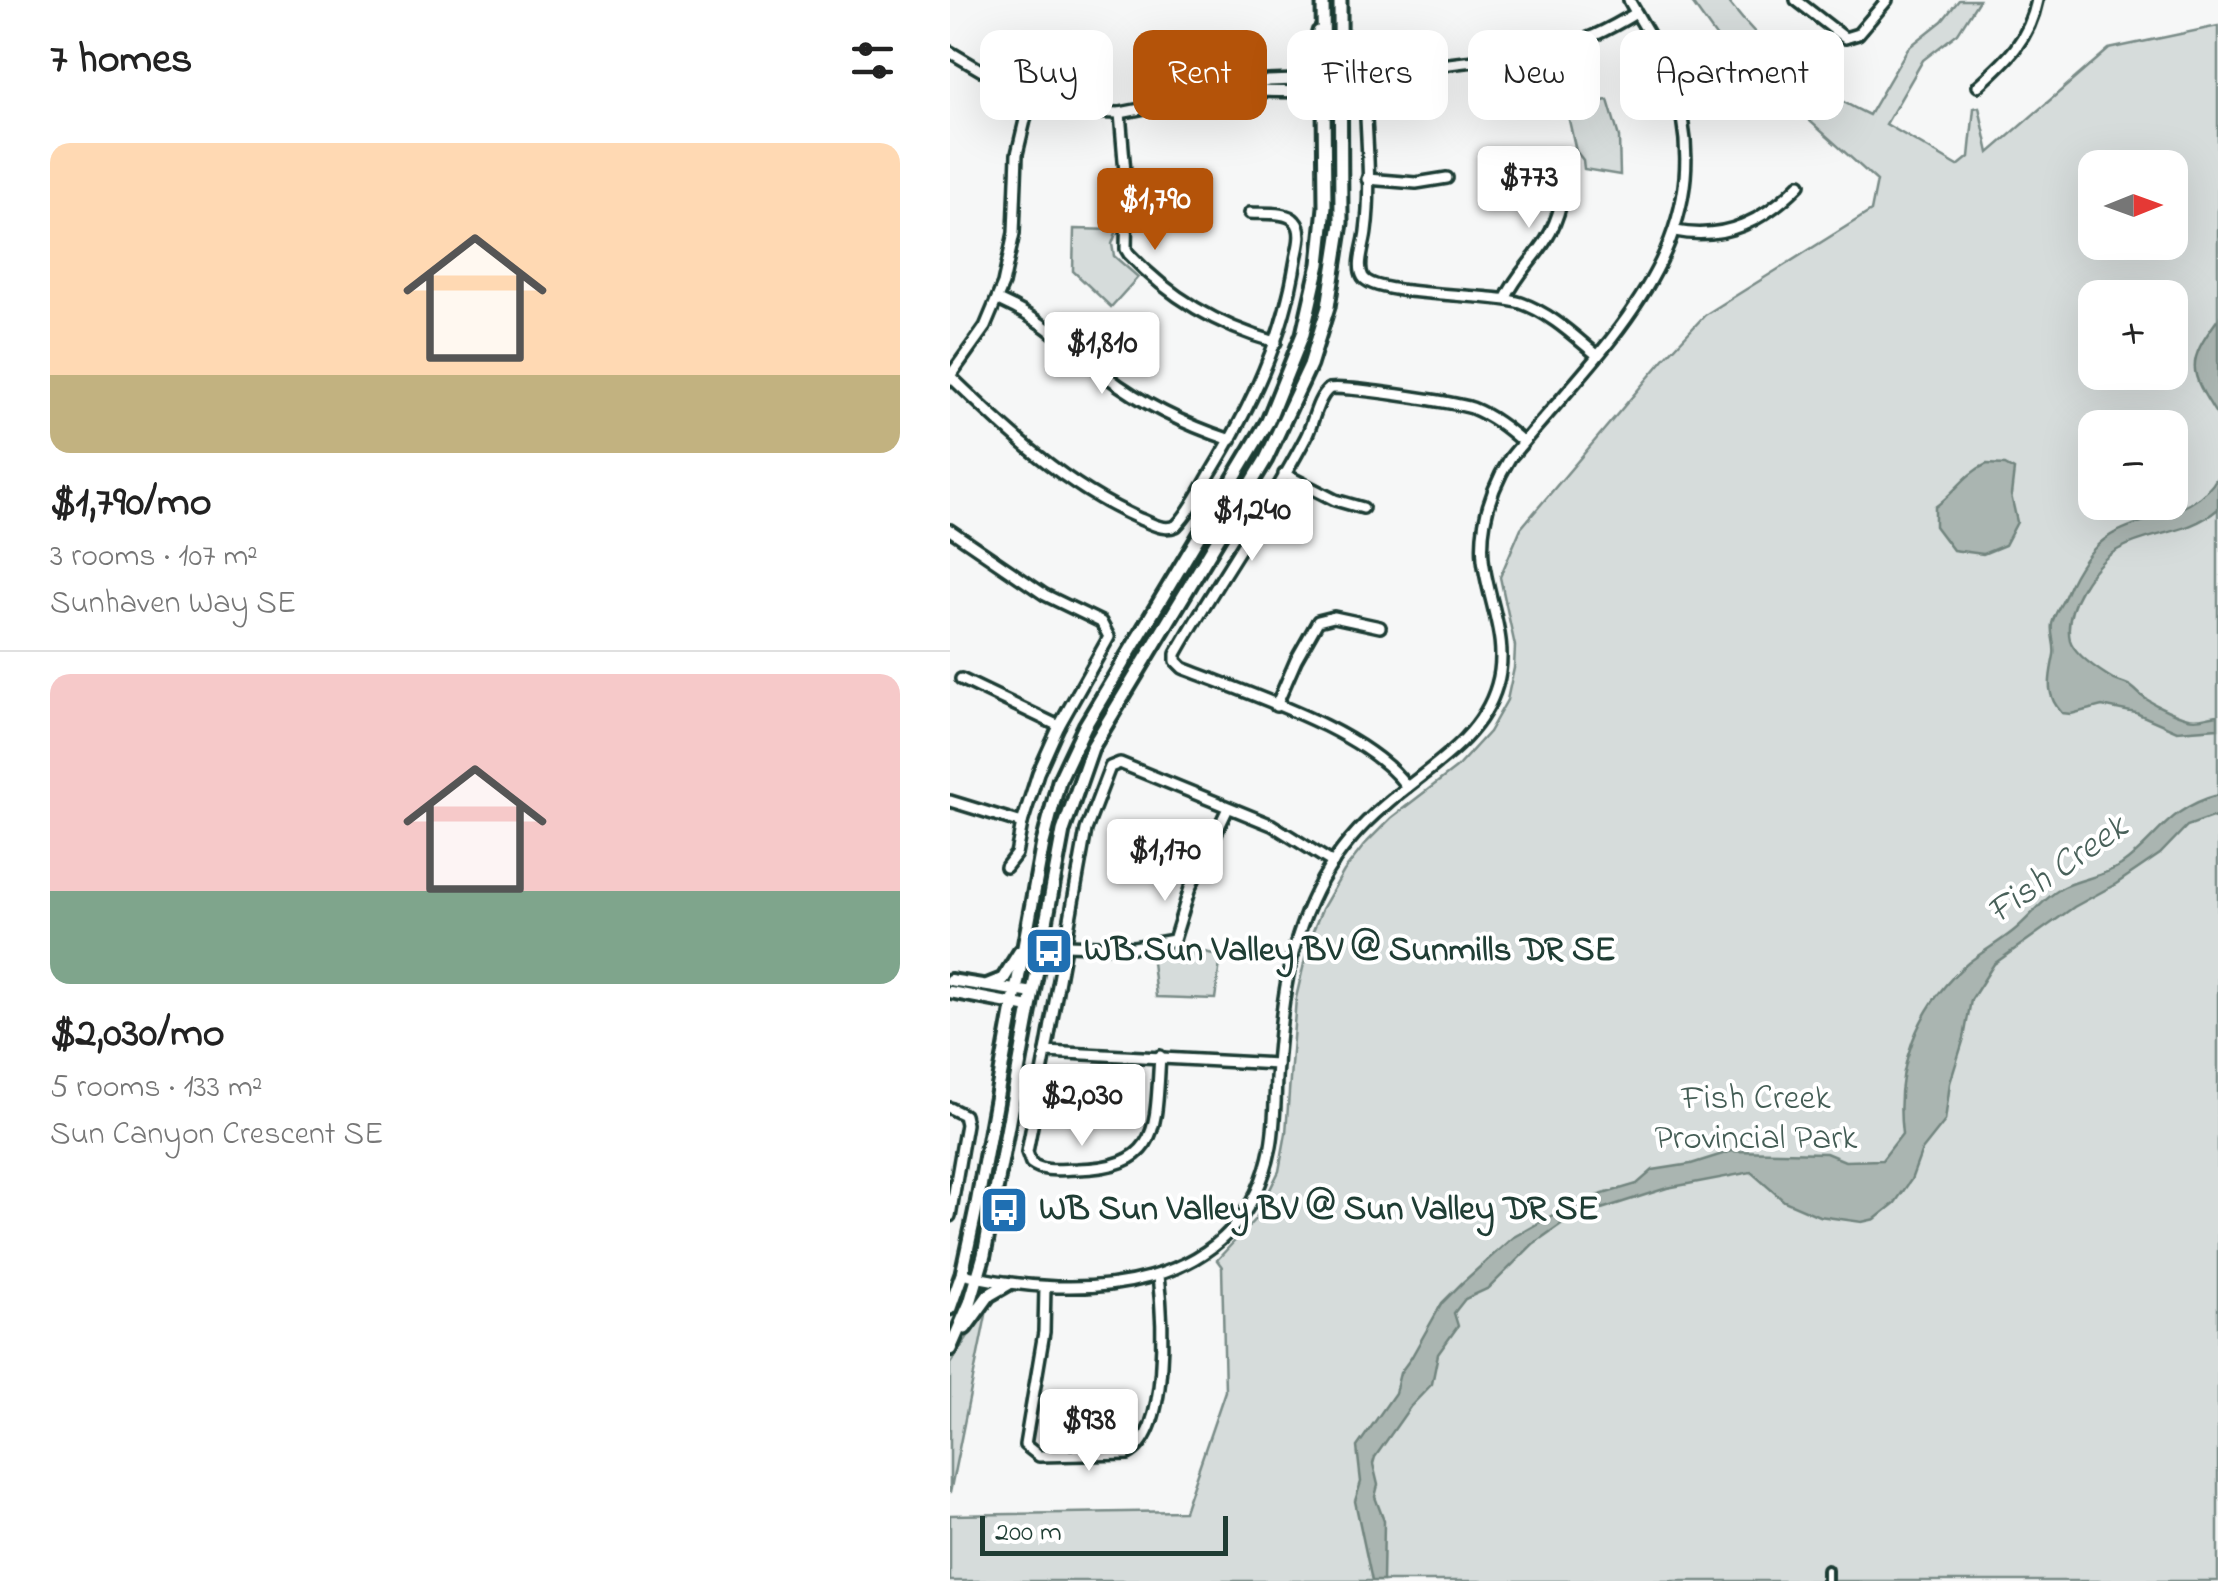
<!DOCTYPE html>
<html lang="en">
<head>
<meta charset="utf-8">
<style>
	body { margin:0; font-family:"Indie Flower",sans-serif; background:#f6f6f6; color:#222; height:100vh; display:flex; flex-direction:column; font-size:38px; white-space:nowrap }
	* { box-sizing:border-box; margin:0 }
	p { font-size:32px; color:#767676 }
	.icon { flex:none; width:55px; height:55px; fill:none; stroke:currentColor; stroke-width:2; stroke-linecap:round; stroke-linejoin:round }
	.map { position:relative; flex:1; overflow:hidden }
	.details { display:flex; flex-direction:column; background:#fff; width:950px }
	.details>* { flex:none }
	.top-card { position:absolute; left:30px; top:30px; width:950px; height:90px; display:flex; gap:20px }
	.needle { width:65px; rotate:89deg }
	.controls { position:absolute; left:1128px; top:150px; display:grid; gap:20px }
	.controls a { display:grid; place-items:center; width:110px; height:110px; border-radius:20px; background:#fff; box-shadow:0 10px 40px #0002; font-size:50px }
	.scale { position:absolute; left:30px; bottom:25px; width:248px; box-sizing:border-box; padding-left:10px; border:5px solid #1f3d34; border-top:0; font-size:28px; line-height:35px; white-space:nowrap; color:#1f3d34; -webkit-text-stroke:8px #fff; paint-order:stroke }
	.price { position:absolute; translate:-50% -85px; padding:0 22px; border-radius:10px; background:#fff; color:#222; font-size:32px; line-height:65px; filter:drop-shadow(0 2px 5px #0008) }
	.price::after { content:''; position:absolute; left:50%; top:60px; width:30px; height:22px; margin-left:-15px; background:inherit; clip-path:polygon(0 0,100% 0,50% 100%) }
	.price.on { background:#b45309; color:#fff }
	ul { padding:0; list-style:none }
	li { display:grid; align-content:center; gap:20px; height:530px; padding:0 50px }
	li+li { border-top:2px solid #e0e0e0 }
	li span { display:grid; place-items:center; height:310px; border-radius:20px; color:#555 }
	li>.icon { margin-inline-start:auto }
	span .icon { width:180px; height:180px; fill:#fffc; stroke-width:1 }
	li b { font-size:42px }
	h2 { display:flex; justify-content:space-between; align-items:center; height:120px; padding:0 50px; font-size:42px }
	.chip { padding:0 35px; border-radius:20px; background:#fff; box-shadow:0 10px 40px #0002; font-size:35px; line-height:90px }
	.chip.on { background:#b45309; color:#fff }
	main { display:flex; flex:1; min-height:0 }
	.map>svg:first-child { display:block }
	.green { fill:#d6dcdb; stroke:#7a8c88; stroke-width:2.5; fill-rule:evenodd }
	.water { fill:#aab5b1; stroke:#72857f; stroke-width:2.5 }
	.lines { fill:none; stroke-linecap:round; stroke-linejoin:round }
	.pedestrian-casing { stroke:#1f3d34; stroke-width:14 }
	.minor-casing { stroke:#1f3d34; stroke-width:16 }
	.tertiary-casing { stroke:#1f3d34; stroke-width:18 }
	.secondary-casing { stroke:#1f3d34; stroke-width:19 }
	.pedestrian { stroke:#fff; stroke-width:6 }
	.minor { stroke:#fff; stroke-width:9 }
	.tertiary { stroke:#fff; stroke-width:10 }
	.secondary { stroke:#fff; stroke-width:11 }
	.labels { text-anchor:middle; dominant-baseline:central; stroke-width:8; stroke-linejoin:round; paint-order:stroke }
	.poi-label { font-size:35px; font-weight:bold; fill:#1f3d34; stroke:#fff; text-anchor:start }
	.park-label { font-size:35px; fill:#445d55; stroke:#fff }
	.water-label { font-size:38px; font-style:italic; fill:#49615a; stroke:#fff }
</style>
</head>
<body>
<main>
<section class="details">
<h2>7 homes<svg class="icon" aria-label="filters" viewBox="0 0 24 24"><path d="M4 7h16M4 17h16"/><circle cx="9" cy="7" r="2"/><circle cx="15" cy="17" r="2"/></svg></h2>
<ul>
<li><span style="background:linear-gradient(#ffd9b3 75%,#c2b280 0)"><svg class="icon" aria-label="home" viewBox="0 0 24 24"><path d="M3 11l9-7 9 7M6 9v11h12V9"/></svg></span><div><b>$1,790/mo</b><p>3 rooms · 107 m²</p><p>Sunhaven Way SE</p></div></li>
<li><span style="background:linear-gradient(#f6c9c9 70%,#7fa58c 0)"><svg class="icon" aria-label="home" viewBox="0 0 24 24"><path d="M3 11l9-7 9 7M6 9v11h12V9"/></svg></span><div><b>$2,030/mo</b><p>5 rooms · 133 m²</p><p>Sun Canyon Crescent SE</p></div></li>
</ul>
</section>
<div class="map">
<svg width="1268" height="1581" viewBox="0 0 1268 1581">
	<rect width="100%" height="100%" fill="#f6f7f7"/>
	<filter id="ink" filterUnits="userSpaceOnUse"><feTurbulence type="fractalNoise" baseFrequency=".01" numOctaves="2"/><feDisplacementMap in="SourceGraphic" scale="20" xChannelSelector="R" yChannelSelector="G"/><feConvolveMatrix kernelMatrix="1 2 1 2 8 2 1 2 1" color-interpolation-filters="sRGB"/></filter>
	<g filter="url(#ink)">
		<g class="green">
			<path d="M740,0H777C815,49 862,89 919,115L958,48L992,21L1009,0H1029L1008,33L973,60L936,124L1008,166L1019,157L1024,108L1029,107L1039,153L1159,49L1268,26V1581H0V1515L234,1511L275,1391L272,1267L267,1260L306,1218L329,1171L336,1133L346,998L360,938L372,909L394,871L415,844L441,818L506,768L539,732L557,700L564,668L565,646L550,577L571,528L714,359L755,315L921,211L927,181L767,38ZM1145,168H1220V242H1145ZM1145,298H1220V372H1145ZM1145,428H1220V502H1145Z"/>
			<polygon points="658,100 669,137 670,175 634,169 633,160 626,151 616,107"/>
			<polygon points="124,229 167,230 162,244 164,256 188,277 161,307 123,271"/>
			<polygon points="231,946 271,956 265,999 206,997 201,953 218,953"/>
			<polygon points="38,1305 0,1493 0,1364"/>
		</g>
		<g class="water">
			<path d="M1268,319V417C1238,370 1236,363 1268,319Z"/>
			<path d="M1037,464L1055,465L1064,470L1061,495L1067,522L1055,545L1033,554L1003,550L985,526V507C1005,493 1015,473 1037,464Z"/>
			<path d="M1268,476V509C1238,535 1202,531 1169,549C1143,562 1113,610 1120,640C1124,654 1147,669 1158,676C1166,682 1169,681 1178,685C1185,688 1189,695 1196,699C1207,706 1226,715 1238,718C1248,721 1258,716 1268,715V728L1227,731L1186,713L1152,706L1121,714L1112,713C1094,694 1100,677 1104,655C1106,645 1100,634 1102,624C1104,614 1111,605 1115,596C1125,572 1139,548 1161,535C1197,514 1246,516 1268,476Z"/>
			<path d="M1268,795V819L1262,817L1237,826L1210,854L1166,884L1124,907L1044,964L1021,1000L1014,1038L1000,1083L995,1121L972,1150L961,1180L945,1203L925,1219L912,1222L869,1216L834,1201L801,1172L717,1188L617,1220L583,1244L539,1288L515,1299L504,1313L508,1326L488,1354L482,1384L460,1407L425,1457L423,1464L428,1485L425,1497L434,1521L433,1581H422L405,1501L411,1482L407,1447L445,1393L450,1373L461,1358L492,1303L512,1283L562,1238L626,1202L687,1184L703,1170L741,1164L782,1151L876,1153L895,1161L932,1160L952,1134C944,1069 967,1006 1018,963C1032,952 1048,943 1062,932C1079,919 1094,897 1114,887C1133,878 1152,877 1171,865C1206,841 1217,808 1268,795Z"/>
		</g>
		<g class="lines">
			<g class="pedestrian-casing">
				<polyline id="pedestrian" points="877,1570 877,1581"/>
			</g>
			<g class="minor-casing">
				<g id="minor">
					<polyline points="846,0 895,38 908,34 937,0"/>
					<polyline points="0,52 80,99 132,112 170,113 288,90 318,81 375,79 392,85"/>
					<path d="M1028,86C1057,60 1079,40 1087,0"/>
					<polyline points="296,91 375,92 392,85"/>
					<path d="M170,113L177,196L176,249L179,254C220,298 268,326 326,342"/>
					<polyline points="731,113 761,109"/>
					<polyline points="417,179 466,183 497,178"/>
					<path d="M725,231C776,241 815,220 850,184"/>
					<path d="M556,298C566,275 583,261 596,240C611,216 614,191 617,164"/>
					<path d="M48,300C98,322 115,345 156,376C194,405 236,425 281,440"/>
					<path d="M647,355C623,335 600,313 571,303C543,293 425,297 413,277C406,265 415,244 416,231C422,186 416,137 415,92L419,79L430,74C459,71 486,65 515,62C588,55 621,53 686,13"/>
					<path d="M0,376C58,432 115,486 190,519C203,524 213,531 226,526C240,512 250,491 260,474C301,407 334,337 346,259C348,248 354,231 345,221C337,211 313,214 300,213"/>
					<polyline points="0,376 35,327 53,284 64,233 67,154 80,99"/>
					<polyline points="334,474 385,500 413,508"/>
					<polyline points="0,530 95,595 151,622 159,637 109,726 88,773 72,823 0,801"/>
					<polyline points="11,679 109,726"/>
					<polyline points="326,706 346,660 368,621 384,617 430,627"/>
					<path d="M457,787C417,730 298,694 233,668L226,661V654C267,581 317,512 356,437C363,424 367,398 379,389C386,384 507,403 522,408C542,416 557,428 573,442"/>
					<polyline points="56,867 66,854 72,823"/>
					<polyline points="115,945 184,947 224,940 240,888 278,808"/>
					<path d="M96,1052L77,1152L81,1163C94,1173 111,1169 127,1169C212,1167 205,1126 210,1056"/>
					<polyline points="327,1064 96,1052 136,830 160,767 170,763 322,825 383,863"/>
					<polyline points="0,1108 14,1115 16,1124 0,1216"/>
					<path d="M12,1274C131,1302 293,1296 321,1146C325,1124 325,1100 326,1078C331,1008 337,943 372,880C388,852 410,826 435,805C476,769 531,741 547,685C560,641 538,602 533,559C530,522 541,489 560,458C652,347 778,241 722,81C711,51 694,27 679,0"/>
					<path d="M95,1287L94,1332L75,1445L89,1456L178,1454C220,1432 213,1316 208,1276"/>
				</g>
			</g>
			<g class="tertiary-casing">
				<g id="tertiary">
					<polyline points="0,980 83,993"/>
					<polyline points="0,992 80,1007"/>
				</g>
			</g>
			<g class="secondary-casing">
				<g id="secondary">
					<polyline points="351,79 362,63 369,32"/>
					<polyline points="38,985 53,979 70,952"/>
					<polyline points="0,1308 12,1274 27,1204 93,843 109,781 135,726 318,421 353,334 369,264 375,207 373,0"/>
					<polyline points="15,1328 39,1295 58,1284"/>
					<polyline points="0,1349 20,1303 34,1255 113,831 142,748 316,459 360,365 378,307 391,223 390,0"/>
				</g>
			</g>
			<use href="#pedestrian" class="pedestrian"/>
			<use href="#minor" class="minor"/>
			<use href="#tertiary" class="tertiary"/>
			<use href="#secondary" class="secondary"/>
		</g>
	</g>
	<defs>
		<g id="bus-square" transform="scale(2.5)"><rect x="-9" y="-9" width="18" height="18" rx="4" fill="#1f6fb2" stroke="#fff"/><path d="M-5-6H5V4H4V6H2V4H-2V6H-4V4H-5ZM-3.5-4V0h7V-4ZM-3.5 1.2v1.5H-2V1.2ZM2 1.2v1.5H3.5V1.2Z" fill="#fff"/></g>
	</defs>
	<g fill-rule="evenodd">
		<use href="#bus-square" x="99" y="951"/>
		<use href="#bus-square" x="54" y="1210"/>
	</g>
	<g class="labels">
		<g class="poi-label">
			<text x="134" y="951">WB Sun Valley BV @ Sunmills DR SE</text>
			<text x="89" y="1210">WB Sun Valley BV @ Sun Valley DR SE</text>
		</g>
		<g class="park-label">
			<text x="806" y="1099">Fish Creek<tspan x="806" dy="40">Provincial Park</tspan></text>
		</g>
		<g class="water-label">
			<text transform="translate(1108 871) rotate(-35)">Fish Creek</text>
		</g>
	</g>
</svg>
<div class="controls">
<a><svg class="needle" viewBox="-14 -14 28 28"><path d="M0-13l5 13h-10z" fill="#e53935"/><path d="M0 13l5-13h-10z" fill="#767676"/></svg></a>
<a>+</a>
<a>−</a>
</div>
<div class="scale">200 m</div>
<b class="price" style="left:579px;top:231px">$773</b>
<b class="price on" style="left:205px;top:253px">$1,790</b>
<b class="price" style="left:152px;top:397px">$1,810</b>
<b class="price" style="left:302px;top:564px">$1,240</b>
<b class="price" style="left:215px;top:904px">$1,170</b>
<b class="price" style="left:132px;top:1149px">$2,030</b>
<b class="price" style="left:139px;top:1474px">$938</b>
<div class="top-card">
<a class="chip">Buy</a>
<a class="chip on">Rent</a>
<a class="chip">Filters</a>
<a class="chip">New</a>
<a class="chip">Apartment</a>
</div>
</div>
</main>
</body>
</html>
